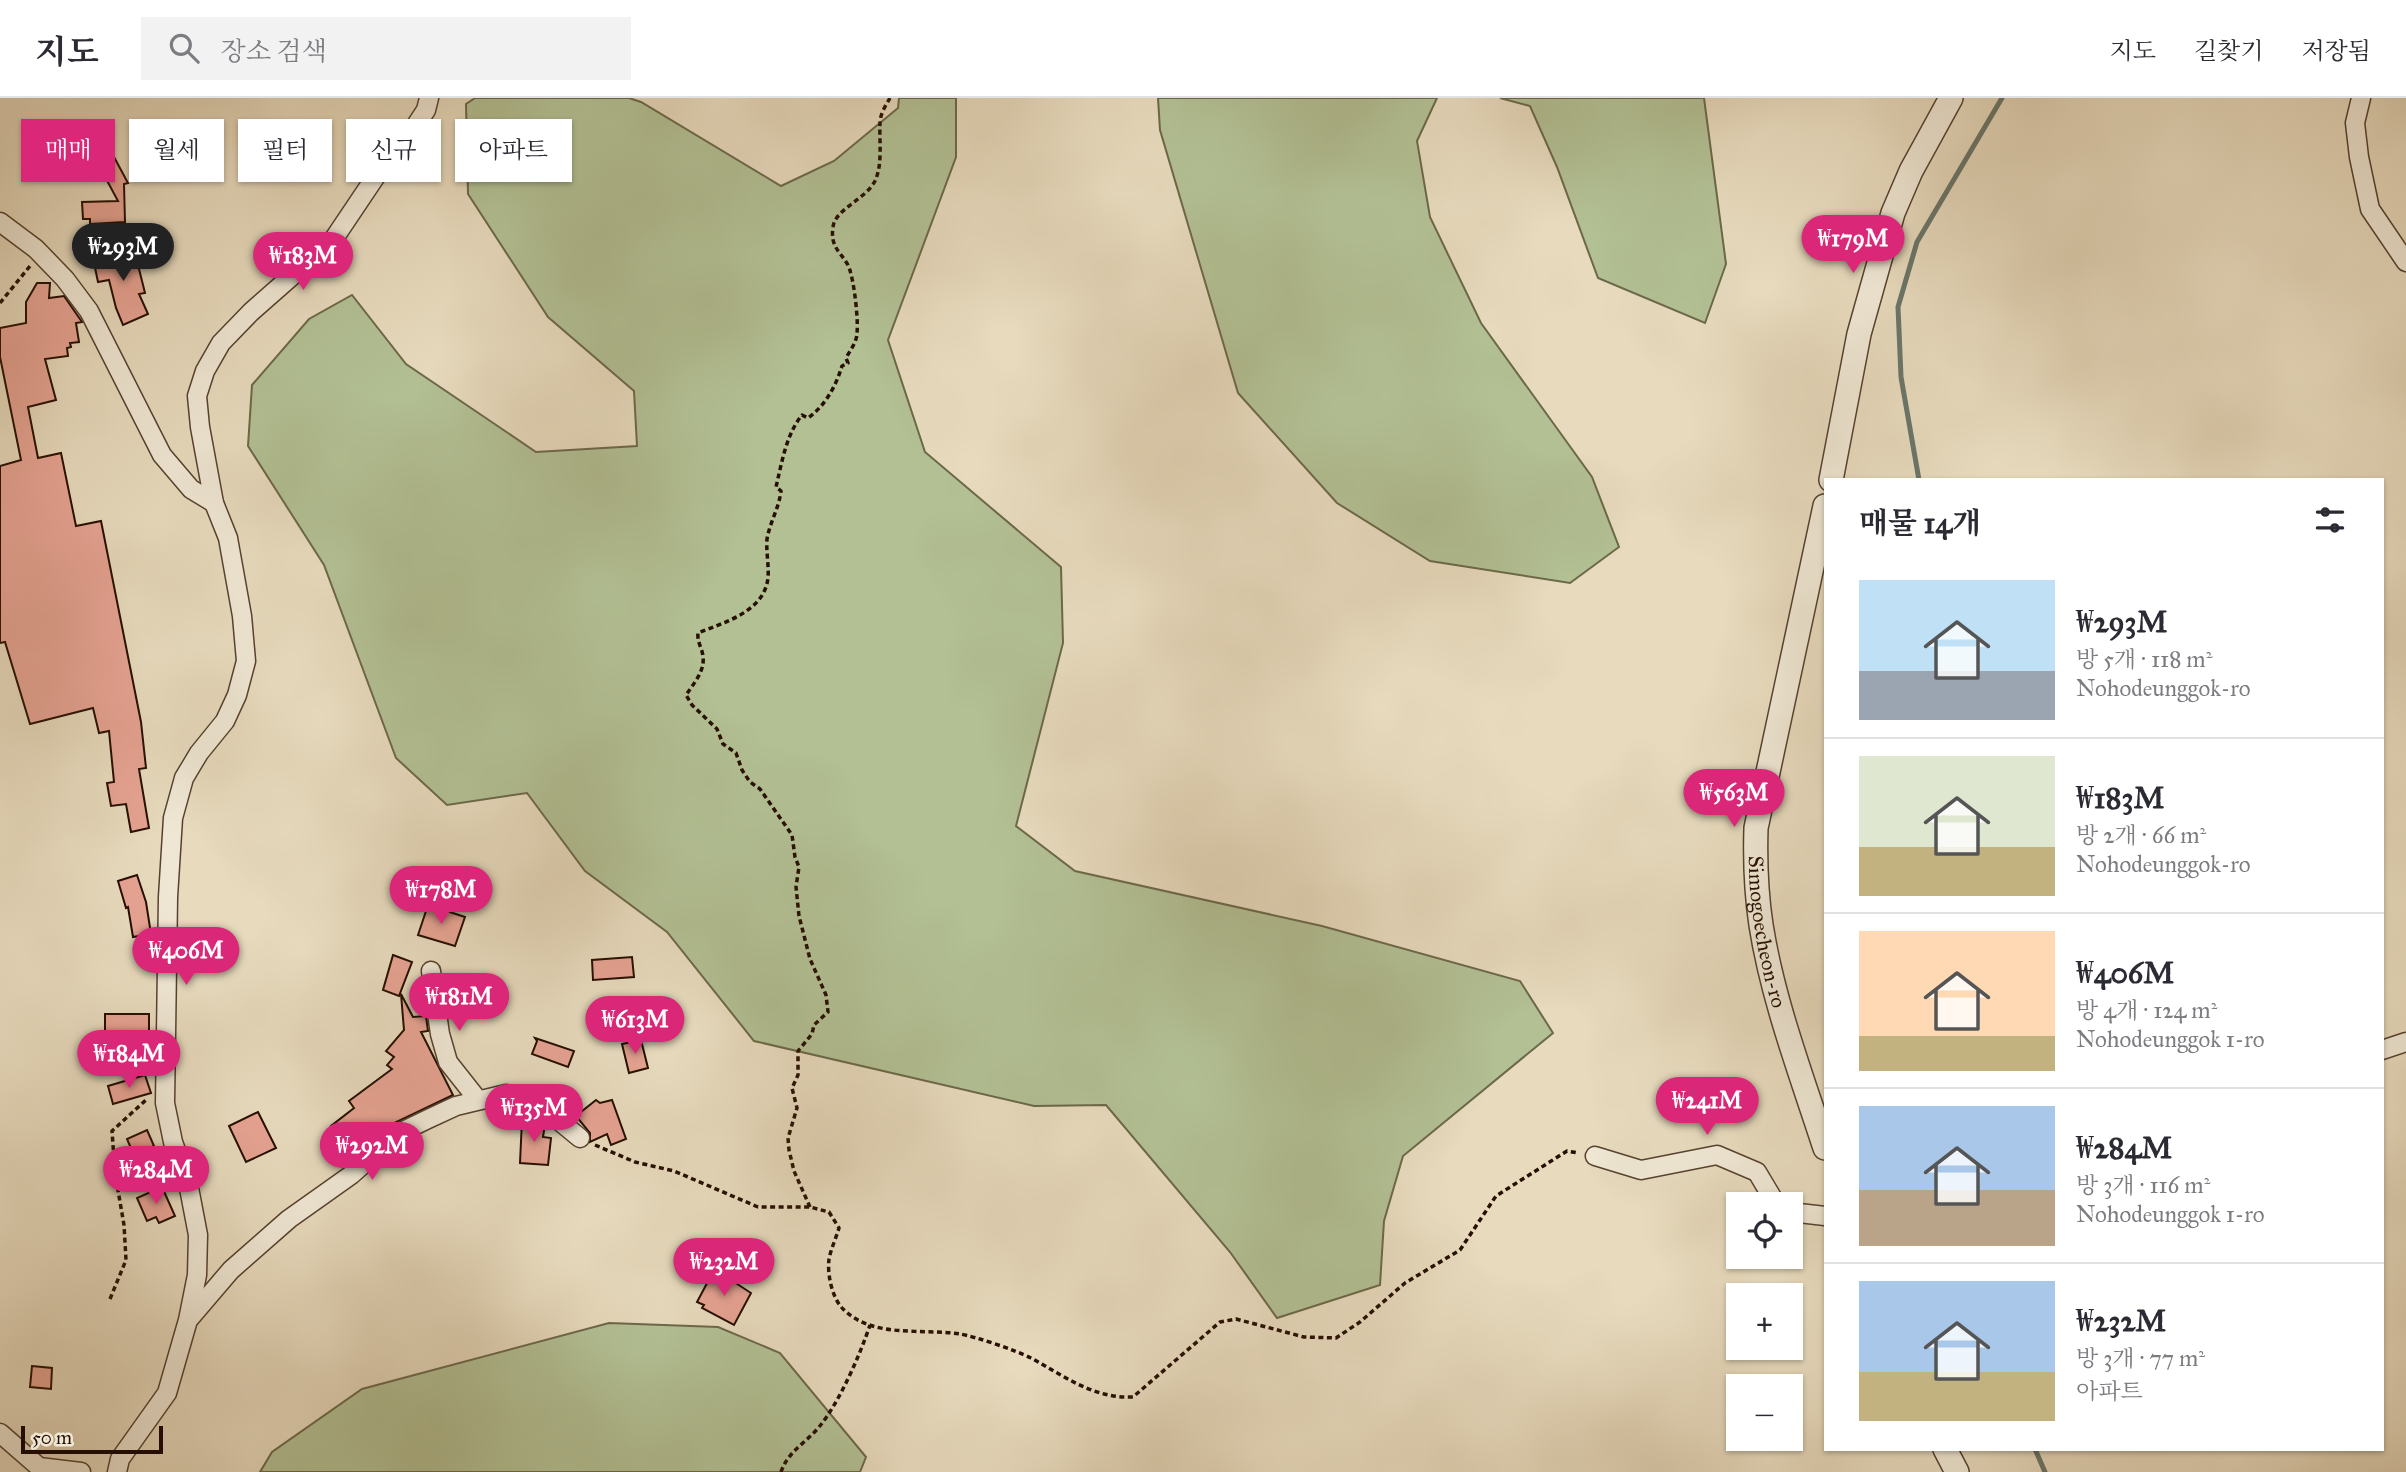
<!DOCTYPE html>
<html lang="ko">
<head>
<meta charset="utf-8">
<style>
	body { margin:0; font-family:"IM FELL Great Primer","Noto Serif KR",serif; background:#f2f2f3; color:#2b2b33; height:100vh; display:flex; flex-direction:column; font-size:26px; white-space:nowrap }
	* { box-sizing:border-box; margin:0 }
	p { font-size:23px; color:#7c7c81 }
	.icon { flex:none; width:38px; height:38px; fill:none; stroke:currentColor; stroke-width:2; stroke-linecap:round; stroke-linejoin:round }
	.map { position:relative; flex:1; overflow:hidden }
	.sheet { position:absolute; left:1824px; top:380px; width:560px; height:973px; display:flex; flex-direction:column; background:#fff; border-radius:0px; box-shadow:0 2px 5px #0004 }
	.sheet>* { flex:none }
	.hud { position:absolute; left:21px; top:21px; width:665px; height:63px; display:flex; gap:14px }
	.tools { position:absolute; left:1726px; top:1094px; display:grid; gap:14px }
	.tools a { display:grid; place-items:center; width:77px; height:77px; border-radius:0px; background:#fff; box-shadow:0 2px 5px #0004; font-size:35px }
	.scale { position:absolute; left:21px; bottom:18px; width:142px; box-sizing:border-box; padding-left:7px; border:4px solid #260f00; border-top:0; font-size:19px; line-height:24px; white-space:nowrap; color:#260f00; -webkit-text-stroke:5px #efe7d4; paint-order:stroke }
	.price { position:absolute; translate:-50% -60px; padding:0 16px; border-radius:24px; background:#db2777; color:#fff; font-size:23px; line-height:46px; filter:drop-shadow(0 2px 4px #0008) }
	.price::after { content:''; position:absolute; left:50%; top:42px; width:21px; height:16px; margin-left:-10px; background:inherit; clip-path:polygon(0 0,100% 0,50% 100%) }
	.price.selected { background:#222; color:#fff }
	ul { padding:0; list-style:none }
	li { display:flex; align-items:center; gap:21px; height:175px; padding:0 35px }
	li+li { border-top:2px solid #e1e1e2 }
	li span { display:grid; place-items:center; flex:none; width:196px; height:140px; border-radius:0px; color:#555 }
	li>.icon { margin-inline-start:auto }
	span .icon { width:84px; height:84px; fill:#fffc; stroke-width:1 }
	li b { font-size:30px }
	h2 { display:flex; justify-content:space-between; align-items:center; height:84px; padding:0 35px; font-size:30px }
	.pill { padding:0 24px; border-radius:0px; background:#fff; box-shadow:0 2px 5px #0004; font-size:24px; line-height:63px }
	.pill.selected { background:#db2777; color:#fff }
	header { display:flex; align-items:center; gap:42px; box-sizing:border-box; height:98px; padding:0 35px; background:#fff; border-bottom:2px solid #e1e1e2 }
	header strong { font-size:33px }
	nav { display:flex; gap:38px; margin-inline-start:auto; font-size:24px }
	.search { width:490px; height:63px; background:#f2f2f3; display:flex; align-items:center; gap:18px; box-sizing:border-box; padding:0 24px; border-radius:0px; color:#7c7c81; font-size:26px }
	.map>svg:first-child { display:block }
	.green { fill:#b2c094; stroke:#6c684a; stroke-width:2 }
	.lines { fill:none; stroke-linecap:round; stroke-linejoin:round }
	.stream { stroke:#6a766a; stroke-width:5 }
	.building { fill:#e6a393; stroke:#260f00; stroke-width:2 }
	.minor-casing { stroke:#56422f; stroke-width:21 }
	.tertiary-casing { stroke:#56422f; stroke-width:26 }
	.path { stroke:#260f00; stroke-width:3.5; stroke-dasharray:5 3.5; stroke-linecap:butt }
	.minor { stroke:#efe7d4; stroke-width:18 }
	.tertiary { stroke:#efe7d4; stroke-width:23 }
	.labels { text-anchor:middle; dominant-baseline:central; stroke-width:6; stroke-linejoin:round; paint-order:stroke }
	.street-label { font-size:21px; fill:#260f00; stroke:#efe7d4 }
</style>
</head>
<body>
<header>
<strong>지도</strong>
<div class="search"><svg class="icon" aria-label="search" viewBox="0 0 24 24"><circle cx="10" cy="10" r="6"/><path d="M15 15l6 6"/></svg>장소 검색</div>
<nav><a>지도</a><a>길찾기</a><a>저장됨</a></nav>
</header>
<div class="map">
<svg width="2406" height="1374" viewBox="0 0 2406 1374">
	<rect width="100%" height="100%" fill="#e7dabd"/>
	<filter id="stains"><feTurbulence type="fractalNoise" baseFrequency=".00286" numOctaves="4"/><feColorMatrix values="0 0 0 0 .2 0 0 0 0 .09 0 0 0 0 .02 0 0 0 .5 -.17"/></filter>
	<radialGradient id="worn" r=".72"><stop offset=".6" stop-color="#630" stop-opacity="0"/><stop offset="1" stop-color="#630" stop-opacity=".3"/></radialGradient>
	<g class="green">
		<polygon points="475,0 629,0 641,4 781,88 834,63 898,10 899,0 956,0 956,59 888,242 925,354 1061,469 1063,545 1016,728 1075,773 1322,828 1520,883 1553,935 1403,1058 1384,1123 1380,1187 1277,1220 1230,1154 1106,1007 1034,1008 754,943 667,834 585,773 527,695 447,707 396,660 324,467 248,348 252,287 309,221 352,197 406,266 536,354 637,348 634,293 548,219 468,96 466,6"/>
		<polygon points="1158,0 1437,0 1417,43 1430,119 1481,225 1592,379 1619,449 1570,485 1430,463 1337,405 1238,295 1160,32"/>
		<polygon points="1500,0 1704,0 1726,166 1705,225 1598,180 1557,69 1530,8"/>
		<polygon points="609,1225 718,1229 780,1255 866,1359 860,1374 260,1374 272,1354 362,1291"/>
	</g>
	<g class="lines">
		<g class="stream">
			<polyline points="1919,382 1901,279 1898,209 1917,144 2002,0"/>
			<polyline points="2035,1351 2045,1374"/>
		</g>
	</g>
	<g class="building">
		<polygon points="104,38 109,62 114,59 128,85 124,86 125,124 90,126 90,121 83,121 82,104 118,103 96,62 59,69 55,47"/>
		<polygon points="134,151 145,195 139,196 148,216 123,227 116,210 109,182 98,184 93,160"/>
		<polygon points="37,185 50,185 49,200 64,198 82,224 76,225 79,244 70,245 71,249 67,250 68,258 45,261 56,302 28,309 38,360 61,355 76,428 101,423 141,624 146,670 139,671 149,730 131,734 126,706 111,708 107,685 114,684 109,633 99,635 93,610 30,626 5,544 0,545 0,368 21,362 0,259 0,230 26,225 26,204"/>
		<polygon points="137,777 146,804 151,836 133,839 128,809 126,810 118,783"/>
		<polygon points="428,807 465,819 455,848 418,837"/>
		<polygon points="393,857 412,864 399,898 383,892"/>
		<polygon points="632,859 634,879 593,882 592,862"/>
		<polygon points="401,896 413,919 426,918 428,933 421,934 453,997 392,1026 377,1038 371,1027 345,1046 331,1028 354,1010 349,1003 392,971 387,967 394,959 386,953 404,932"/>
		<polygon points="105,916 149,916 149,938 146,938 146,948 126,948 126,953 105,953"/>
		<polygon points="535,940 574,953 568,969 532,956 537,943"/>
		<polygon points="641,942 648,970 629,975 622,946"/>
		<polygon points="145,977 151,995 113,1006 108,988"/>
		<polygon points="596,1002 600,1005 612,1002 626,1041 611,1047 607,1036 590,1044 590,1035 576,1018"/>
		<polygon points="258,1014 276,1050 246,1064 229,1028"/>
		<polygon points="522,1022 545,1026 543,1039 551,1040 548,1067 520,1065"/>
		<polygon points="147,1032 154,1048 149,1050 163,1084 148,1090 127,1041"/>
		<polygon points="162,1089 175,1118 159,1125 156,1119 147,1123 137,1100"/>
		<polygon points="714,1172 729,1178 728,1180 751,1195 734,1227 702,1210 704,1207 697,1204"/>
		<polygon points="32,1268 52,1270 51,1291 30,1289"/>
	</g>
	<g class="lines">
		<g class="minor-casing">
			<g id="minor">
				<polyline points="2361,0 2355,25 2359,59 2370,111 2406,164"/>
				<polyline points="0,124 36,151 65,181 89,213 162,357 191,391 214,405"/>
				<polyline points="431,873 440,936 448,964 478,1002"/>
				<polyline points="2382,952 2406,944"/>
				<polyline points="1595,1058 1641,1072 1717,1057 1757,1074 1776,1106"/>
				<polyline points="1790,1114 1825,1118"/>
				<polyline points="190,1220 231,1172 289,1121 351,1077 397,1036 428,1021 456,1008 506,996 535,1003 580,1040"/>
				<polyline points="0,1335 39,1369 81,1374"/>
				<polyline points="117,1374 120,1361 167,1295 188,1222 197,1177 198,1137 189,1090 173,1044 165,1005 168,799 173,720 184,680 199,655 225,623 237,597 246,563 242,518 228,440 214,405 200,329 197,298 205,273 221,245 251,214 301,170 327,151 376,78 407,41 426,12 429,0"/>
			</g>
		</g>
		<g class="tertiary-casing">
			<g id="tertiary">
				<polyline points="1831,382 1859,236 1893,115 1911,73 1951,0"/>
				<path id="s1" d="M1825,408L1756,730C1755,762 1756,794 1761,827C1773,903 1801,976 1825,1050"/>
				<polyline points="1945,1351 1957,1374"/>
			</g>
		</g>
		<g class="path">
			<polyline points="0,205 30,168"/>
			<path d="M595,1047L635,1064L674,1073L758,1109H810L829,1114L839,1130C836,1140 831,1151 829,1161C827,1176 832,1200 843,1211C873,1241 922,1230 960,1236C977,1239 1015,1252 1031,1260C1064,1278 1094,1301 1133,1299L1220,1224L1236,1221L1304,1239L1336,1240L1360,1224L1405,1185L1460,1152L1496,1098L1567,1053L1578,1055"/>
			<path d="M810,1109L794,1073L789,1052L788,1040L797,1010L792,990L798,977V953L812,936L814,927L828,914L826,897L810,861L799,818L796,789L799,769L795,759L792,737L760,691L750,684L742,672L736,655L723,646L717,631L692,607L686,597C694,585 705,573 703,558C702,550 697,544 698,535C725,524 764,514 768,480C769,467 766,454 767,441C770,424 779,410 781,393L776,389C782,364 786,337 802,317L808,320C825,308 836,288 842,268L848,265L846,260C849,254 854,248 856,241C860,230 854,179 848,167C840,153 830,149 833,129C835,111 865,102 875,83C883,66 879,42 880,25C880,16 886,7 890,0"/>
			<polyline points="110,1201 126,1162 124,1127 115,1075 112,1033 147,1001"/>
			<path d="M781,1374C788,1353 806,1345 819,1329C839,1305 860,1257 870,1227"/>
		</g>
		<use href="#minor" class="minor"/>
		<use href="#tertiary" class="tertiary"/>
	</g>
	<g class="labels">
		<g class="street-label">
			<text stroke="none"><textPath href="#s1" startOffset="434">Simogoecheon-ro</textPath></text>
		</g>
	</g>
	<rect width="100%" height="100%" filter="url(#stains)"/>
	<rect width="100%" height="100%" fill="url(#worn)"/>
</svg>
<div class="tools">
<a><svg class="icon" aria-label="locate" viewBox="0 0 24 24"><circle cx="12" cy="12" r="6"/><path d="M12 2v4M12 18v4M2 12h4M18 12h4"/></svg></a>
<a>+</a>
<a>−</a>
</div>
<div class="scale">50 m</div>
<b class="price" style="left:1853px;top:177px">₩179M</b>
<b class="price selected" style="left:123px;top:185px">₩293M</b>
<b class="price" style="left:303px;top:194px">₩183M</b>
<b class="price" style="left:1734px;top:731px">₩563M</b>
<b class="price" style="left:441px;top:828px">₩178M</b>
<b class="price" style="left:186px;top:889px">₩406M</b>
<b class="price" style="left:459px;top:935px">₩181M</b>
<b class="price" style="left:635px;top:958px">₩613M</b>
<b class="price" style="left:129px;top:992px">₩184M</b>
<b class="price" style="left:1707px;top:1039px">₩241M</b>
<b class="price" style="left:534px;top:1046px">₩135M</b>
<b class="price" style="left:372px;top:1084px">₩292M</b>
<b class="price" style="left:156px;top:1108px">₩284M</b>
<b class="price" style="left:724px;top:1200px">₩232M</b>
<div class="hud">
<a class="pill selected">매매</a>
<a class="pill">월세</a>
<a class="pill">필터</a>
<a class="pill">신규</a>
<a class="pill">아파트</a>
</div>
<section class="sheet">
<h2>매물 14개<svg class="icon" aria-label="filters" viewBox="0 0 24 24"><path d="M4 7h16M4 17h16"/><circle cx="9" cy="7" r="2"/><circle cx="15" cy="17" r="2"/></svg></h2>
<ul>
<li><span style="background:linear-gradient(#bfe0f5 65%,#9aa5b1 0)"><svg class="icon" aria-label="home" viewBox="0 0 24 24"><path d="M3 11l9-7 9 7M6 9v11h12V9"/></svg></span><div><b>₩293M</b><p>방 5개 · 118 m²</p><p>Nohodeunggok-ro</p></div></li>
<li><span style="background:linear-gradient(#dfe7d0 65%,#c2b280 0)"><svg class="icon" aria-label="home" viewBox="0 0 24 24"><path d="M3 11l9-7 9 7M6 9v11h12V9"/></svg></span><div><b>₩183M</b><p>방 2개 · 66 m²</p><p>Nohodeunggok-ro</p></div></li>
<li><span style="background:linear-gradient(#ffd9b3 75%,#c2b280 0)"><svg class="icon" aria-label="home" viewBox="0 0 24 24"><path d="M3 11l9-7 9 7M6 9v11h12V9"/></svg></span><div><b>₩406M</b><p>방 4개 · 124 m²</p><p>Nohodeunggok 1-ro</p></div></li>
<li><span style="background:linear-gradient(#a9c7e8 60%,#b9a48a 0)"><svg class="icon" aria-label="home" viewBox="0 0 24 24"><path d="M3 11l9-7 9 7M6 9v11h12V9"/></svg></span><div><b>₩284M</b><p>방 3개 · 116 m²</p><p>Nohodeunggok 1-ro</p></div></li>
<li><span style="background:linear-gradient(#a9c7e8 65%,#c2b280 0)"><svg class="icon" aria-label="home" viewBox="0 0 24 24"><path d="M3 11l9-7 9 7M6 9v11h12V9"/></svg></span><div><b>₩232M</b><p>방 3개 · 77 m²</p><p>아파트</p></div></li>
</ul>
</section>
</div>
</body>
</html>
